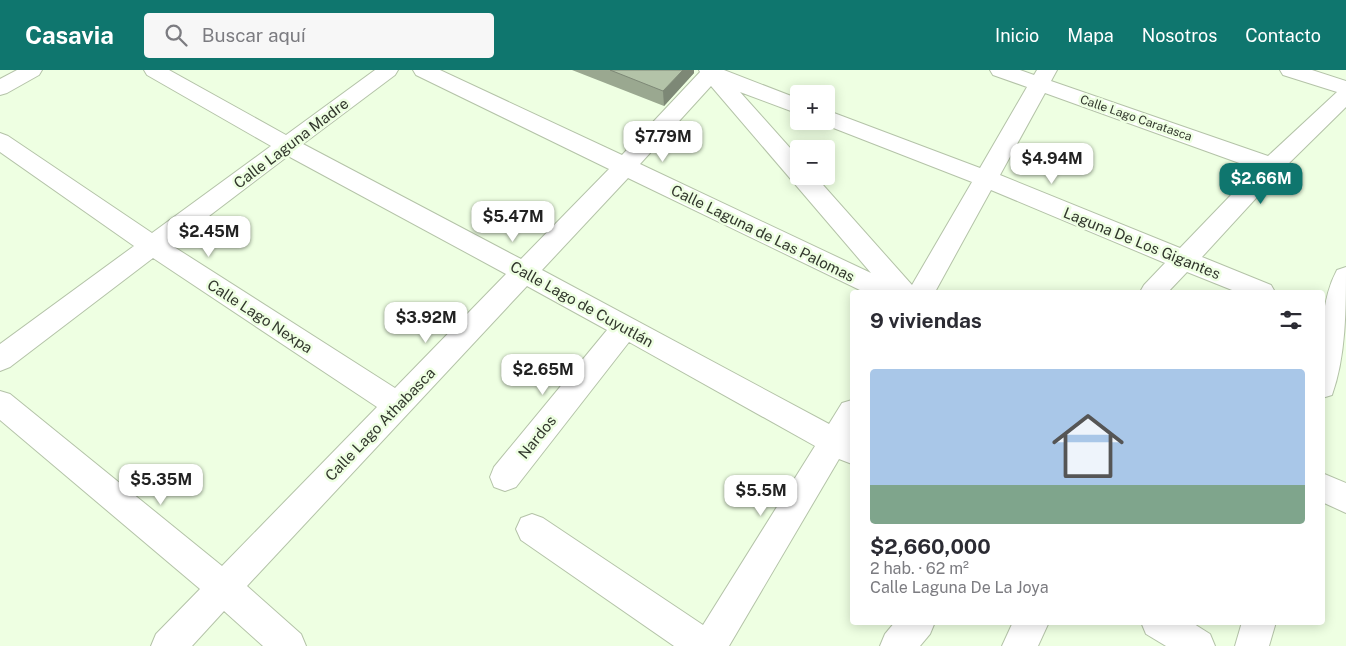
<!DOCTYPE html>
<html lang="es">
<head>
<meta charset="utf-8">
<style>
	body { margin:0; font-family:"Public Sans",sans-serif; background:#f7f7f7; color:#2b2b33; height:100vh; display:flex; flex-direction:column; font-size:19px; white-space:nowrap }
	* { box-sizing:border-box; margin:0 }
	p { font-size:16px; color:#7c7c81 }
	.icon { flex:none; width:28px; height:28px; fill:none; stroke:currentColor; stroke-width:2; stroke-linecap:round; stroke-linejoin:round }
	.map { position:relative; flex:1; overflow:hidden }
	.panel { position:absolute; left:850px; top:220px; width:475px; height:335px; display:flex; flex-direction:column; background:#fff; border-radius:5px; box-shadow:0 2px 12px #0003 }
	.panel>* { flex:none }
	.fabs { position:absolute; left:790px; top:15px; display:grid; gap:10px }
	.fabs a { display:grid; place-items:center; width:45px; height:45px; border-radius:5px; background:#fff; box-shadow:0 2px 12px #0003; font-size:25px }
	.price { position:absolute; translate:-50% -42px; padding:0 11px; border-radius:10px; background:#fff; color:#222; font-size:16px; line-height:32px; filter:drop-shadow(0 1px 2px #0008) }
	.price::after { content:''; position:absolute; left:50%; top:30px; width:15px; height:11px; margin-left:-8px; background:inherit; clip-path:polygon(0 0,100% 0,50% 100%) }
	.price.active { background:#0f766e; color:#fff }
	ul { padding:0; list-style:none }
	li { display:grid; align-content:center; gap:10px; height:265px; padding:0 20px }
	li+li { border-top:1px solid #e1e1e2 }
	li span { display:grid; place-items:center; height:155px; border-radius:5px; color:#555 }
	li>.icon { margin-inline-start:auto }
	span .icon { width:90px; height:90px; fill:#fffc; stroke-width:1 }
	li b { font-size:21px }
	h2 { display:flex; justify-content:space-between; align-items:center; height:60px; padding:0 20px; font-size:21px }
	header { display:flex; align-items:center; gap:30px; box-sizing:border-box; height:70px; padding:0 25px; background:#0f766e; color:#fff }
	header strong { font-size:24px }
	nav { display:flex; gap:28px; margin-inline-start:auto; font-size:18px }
	.search { width:350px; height:45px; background:#f7f7f7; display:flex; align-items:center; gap:12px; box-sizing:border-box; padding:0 18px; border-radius:5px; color:#7c7c81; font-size:19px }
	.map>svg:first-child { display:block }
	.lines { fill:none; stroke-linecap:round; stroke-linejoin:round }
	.minor-casing { stroke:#b4c3a8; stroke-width:2 }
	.minor { fill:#fff; fill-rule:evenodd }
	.wall { fill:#9aa890 }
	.shaded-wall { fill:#7d8876 }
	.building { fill:#b3c3a8; stroke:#7d8876 }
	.labels { text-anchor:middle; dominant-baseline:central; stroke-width:5; stroke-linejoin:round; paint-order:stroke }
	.far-street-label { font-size:12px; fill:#32382d; stroke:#eeffe2 }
	.street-label { font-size:15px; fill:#32382d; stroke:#eeffe2 }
</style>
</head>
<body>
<header>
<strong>Casavia</strong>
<div class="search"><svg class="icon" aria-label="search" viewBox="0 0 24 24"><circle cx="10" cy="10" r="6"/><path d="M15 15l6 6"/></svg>Buscar aquí</div>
<nav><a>Inicio</a><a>Mapa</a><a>Nosotros</a><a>Contacto</a></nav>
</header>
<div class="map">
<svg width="1346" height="576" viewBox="0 0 1346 576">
	<rect width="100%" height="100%" fill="#eeffe2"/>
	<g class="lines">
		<g class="minor-casing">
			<g id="minor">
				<polygon points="17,0 42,0 39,5 7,23 0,25 0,9"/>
				<path d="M144,0H169L286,65L375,0H398L395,5L303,74L521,189L609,99L416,5L413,0H440L622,85L700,2L699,0H724L799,29V44L740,22L799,88V106H815L912,215L972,112L818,52L826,51V40L980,98L1027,17L993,5L990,0H1020L1034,5L1037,0H1057L1051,11L1268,86L1337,22L1283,5L1280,0H1312L1346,11V37L1280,102L1202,187L1271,215L1275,222H1237L1187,202L1168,222H1140L1144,215L1165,193L991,120L935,222H864L628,108L542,200L829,354L842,333L852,330V394L839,389L729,576H674L521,470L516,459L521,448L532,444L543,448L703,555L815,376L629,272L516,417L505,421L494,417L490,407L494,397L607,260L527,216L247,516L301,564L306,576H263L224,541L192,576H151L156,564L200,519L0,350V321L10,324L222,496L377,337L153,188L10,297L0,301V274L134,176L0,82V63L8,66L152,163L271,76L147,5ZM711,16L871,203L640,94ZM1045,23L1256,99L1180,178L1000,105ZM288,86L506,204L395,318L171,175Z"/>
				<path d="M1346,197C1346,239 1346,286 1332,325L1322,328C1322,288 1317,237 1337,200Z"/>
				<polygon points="1322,403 1346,413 1346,443 1322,432"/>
				<polygon points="895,552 935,552 930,564 920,576 880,576 885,564"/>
				<polygon points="1013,552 1049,552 1038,576 1002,576"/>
				<polygon points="1141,552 1191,552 1210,564 1215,576 1166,576 1146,564"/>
				<polygon points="1242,552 1276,552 1269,576 1235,576"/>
			</g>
		</g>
		<use href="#minor" class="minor"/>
	</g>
	<polygon class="wall" points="572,0 694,0 694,3 664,36"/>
	<polygon class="shaded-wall" points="683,0 694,0 694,3 664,36 663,21"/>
	<polygon class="building" points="610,0 683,0 663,21"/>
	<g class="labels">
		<g class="far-street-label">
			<text transform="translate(1136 48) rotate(19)">Calle Lago Caratasca</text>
		</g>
		<g class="street-label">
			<text transform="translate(291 73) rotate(-37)">Calle Laguna Madre</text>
			<text transform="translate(763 163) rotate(26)">Calle Laguna de Las Palomas</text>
			<text transform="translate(1142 173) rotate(22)">Laguna De Los Gigantes</text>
			<text transform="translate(582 234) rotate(29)">Calle Lago de Cuyutlán</text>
			<text transform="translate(260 246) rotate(33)">Calle Lago Nexpa</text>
			<text transform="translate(380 354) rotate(-46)">Calle Lago Athabasca</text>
			<text transform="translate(537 367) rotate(-51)">Nardos</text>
		</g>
	</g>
</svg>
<div class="fabs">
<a>+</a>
<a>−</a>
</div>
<b class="price" style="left:663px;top:93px">$7.79M</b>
<b class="price" style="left:1052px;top:115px">$4.94M</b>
<b class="price active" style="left:1261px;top:135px">$2.66M</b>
<b class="price" style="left:513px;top:173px">$5.47M</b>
<b class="price" style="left:209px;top:188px">$2.45M</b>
<b class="price" style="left:426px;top:274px">$3.92M</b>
<b class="price" style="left:543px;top:326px">$2.65M</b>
<b class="price" style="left:161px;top:436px">$5.35M</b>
<b class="price" style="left:761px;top:447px">$5.5M</b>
<section class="panel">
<h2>9 viviendas<svg class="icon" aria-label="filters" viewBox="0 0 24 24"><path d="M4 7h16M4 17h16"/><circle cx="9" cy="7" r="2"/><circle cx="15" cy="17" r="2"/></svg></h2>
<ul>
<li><span style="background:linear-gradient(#a9c7e8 75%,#7fa58c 0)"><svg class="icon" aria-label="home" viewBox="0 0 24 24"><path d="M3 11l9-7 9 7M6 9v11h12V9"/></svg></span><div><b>$2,660,000</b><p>2 hab. · 62 m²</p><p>Calle Laguna De La Joya</p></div></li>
</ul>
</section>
</div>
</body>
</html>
